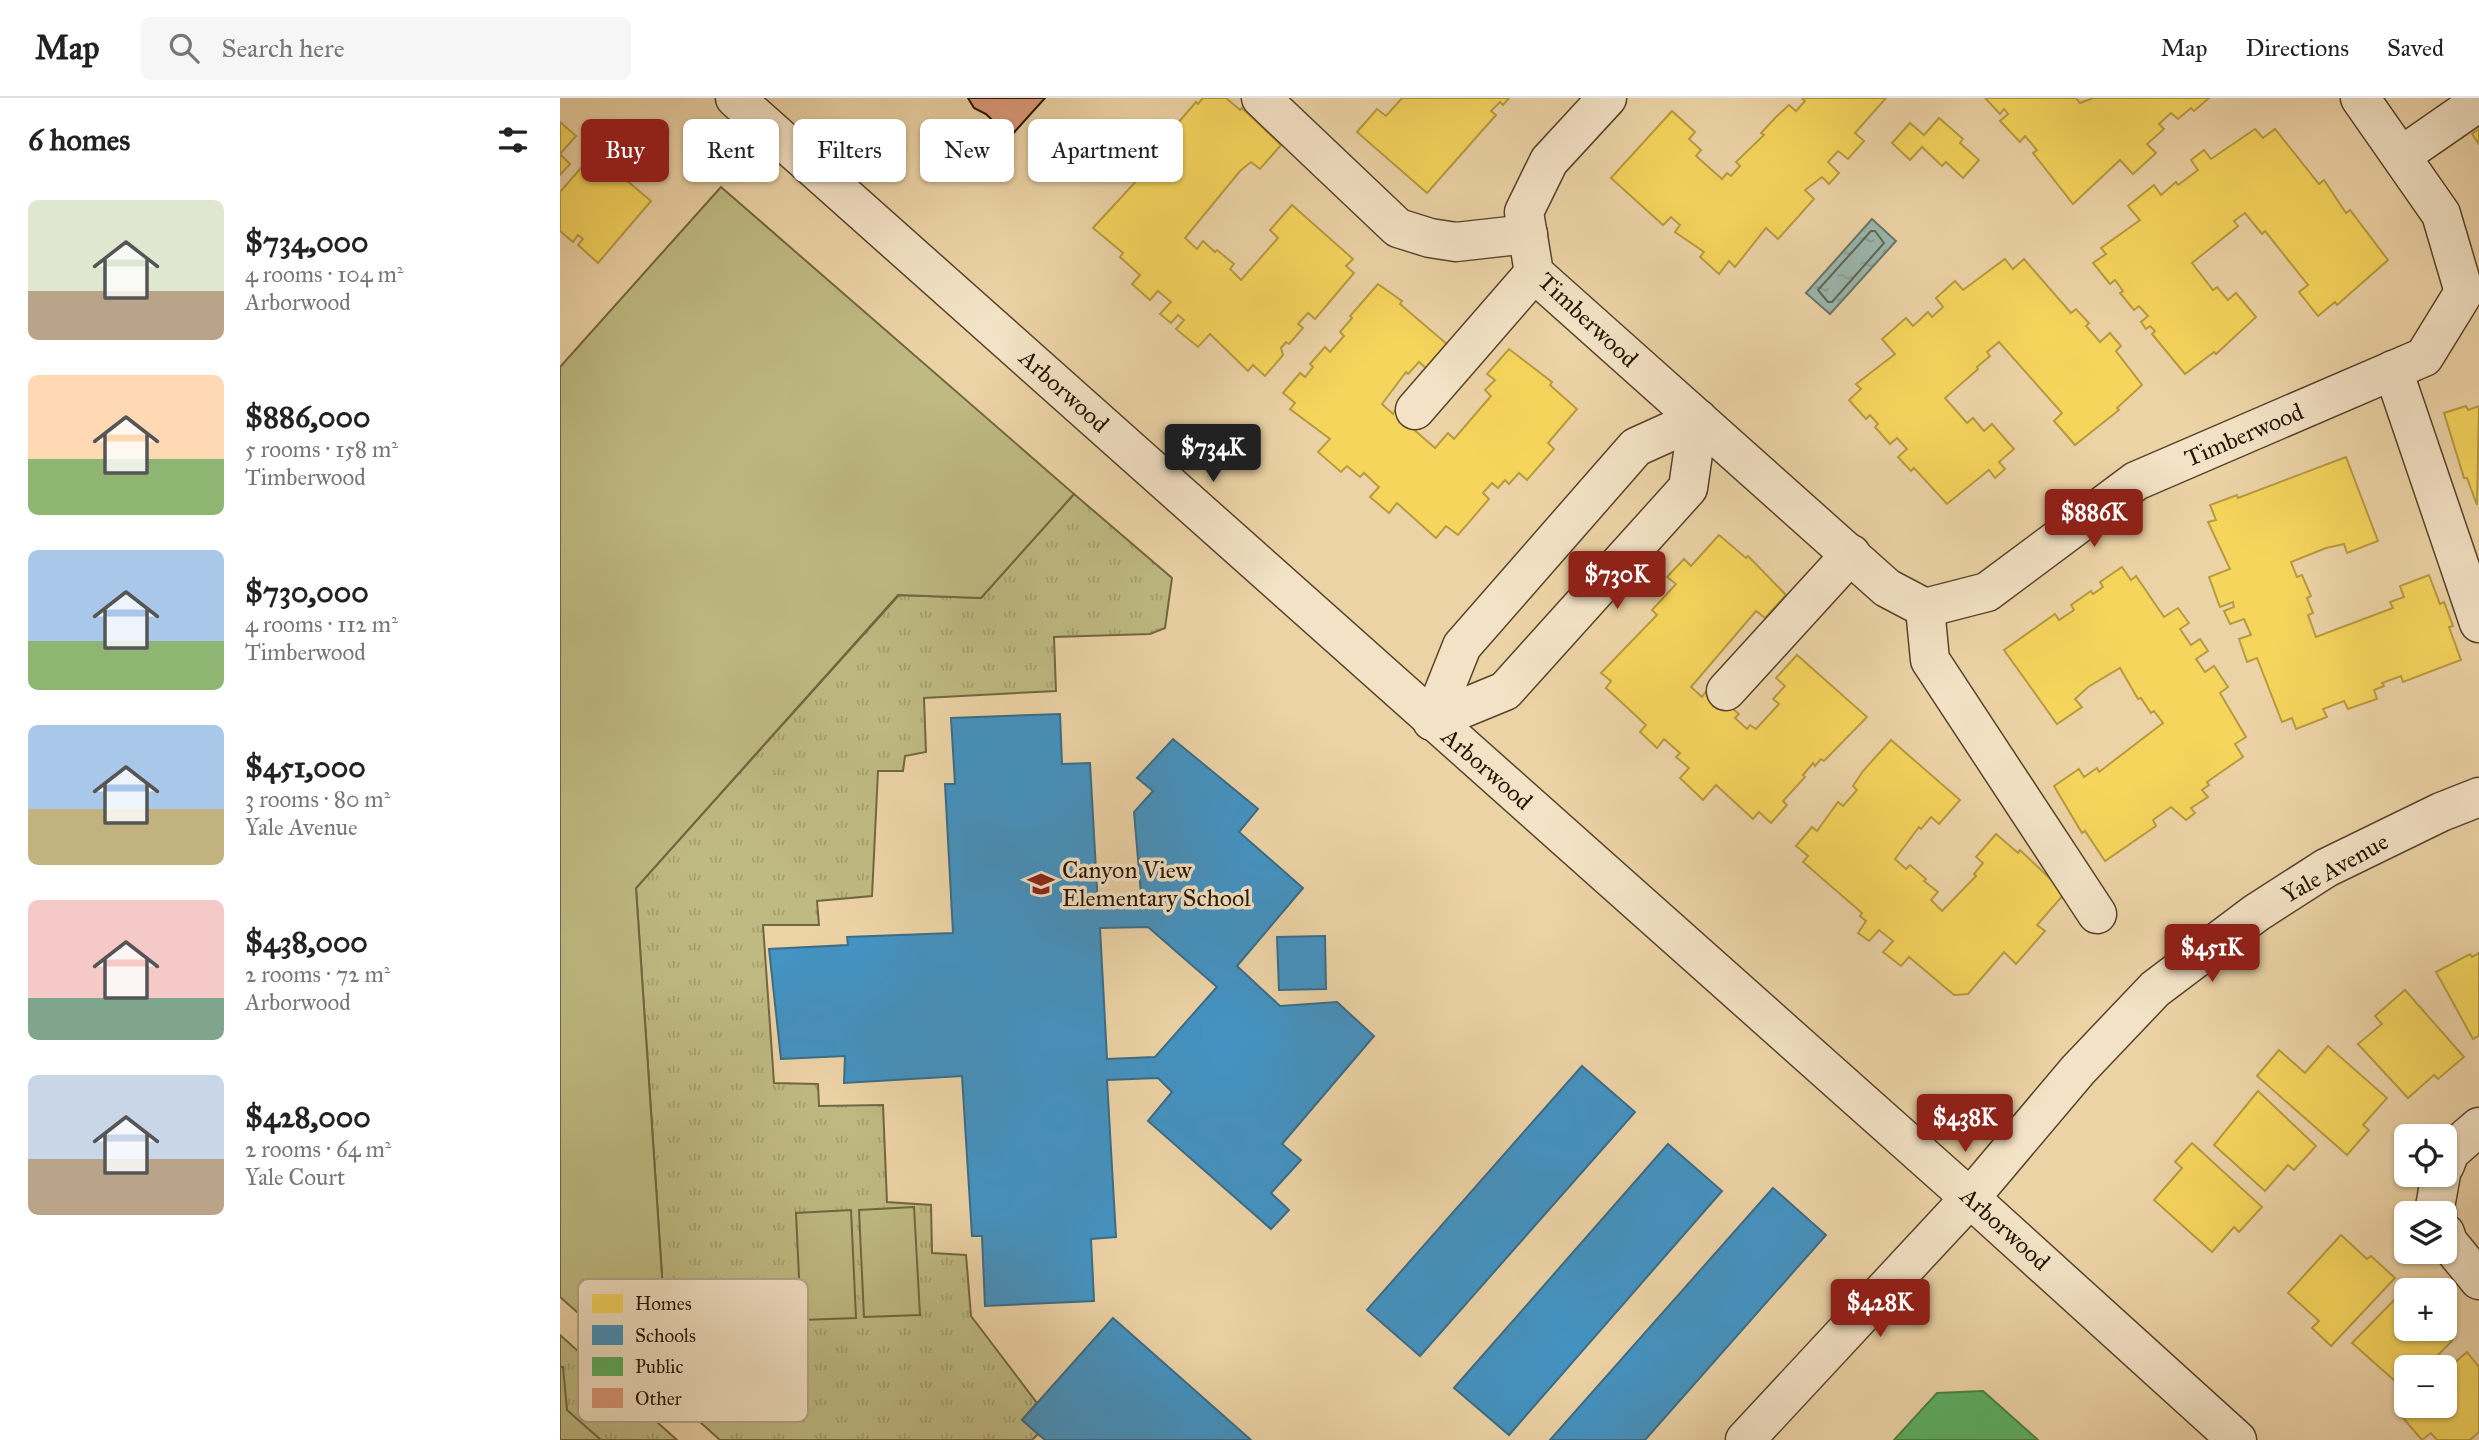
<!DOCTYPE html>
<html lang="en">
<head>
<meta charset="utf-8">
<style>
	body { margin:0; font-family:"IM FELL Great Primer",serif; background:#f6f6f6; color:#222; height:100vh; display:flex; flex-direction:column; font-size:26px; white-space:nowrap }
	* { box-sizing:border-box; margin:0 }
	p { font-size:23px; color:#767676 }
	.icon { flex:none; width:38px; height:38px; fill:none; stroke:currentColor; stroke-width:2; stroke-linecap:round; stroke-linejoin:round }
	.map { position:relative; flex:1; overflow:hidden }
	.drawer { display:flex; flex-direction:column; background:#fff; width:560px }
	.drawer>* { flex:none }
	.guide { position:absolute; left:21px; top:21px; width:665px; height:63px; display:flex; gap:14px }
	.controls { position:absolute; left:1834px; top:1026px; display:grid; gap:14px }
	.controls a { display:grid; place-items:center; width:63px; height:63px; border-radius:10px; background:#fff; box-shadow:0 2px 5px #0004; font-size:35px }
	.price { position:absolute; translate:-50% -60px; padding:0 16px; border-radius:7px; background:#8f2418; color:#fff; font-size:23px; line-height:46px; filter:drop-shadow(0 2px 4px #0008) }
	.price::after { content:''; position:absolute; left:50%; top:42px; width:21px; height:16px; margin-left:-10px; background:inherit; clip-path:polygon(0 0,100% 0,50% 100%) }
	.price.current { background:#222; color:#fff }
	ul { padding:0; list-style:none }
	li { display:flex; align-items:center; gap:21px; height:175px; padding:0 28px }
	li span { display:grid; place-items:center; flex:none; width:196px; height:140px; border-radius:10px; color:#555 }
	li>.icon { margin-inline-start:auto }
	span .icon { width:84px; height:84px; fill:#fffc; stroke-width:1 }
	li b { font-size:30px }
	h2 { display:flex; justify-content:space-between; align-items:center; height:84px; padding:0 28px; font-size:30px }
	.pill { padding:0 24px; border-radius:10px; background:#fff; box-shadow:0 2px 5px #0004; font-size:24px; line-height:63px }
	.pill.current { background:#8f2418; color:#fff }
	header { display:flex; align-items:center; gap:42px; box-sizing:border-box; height:98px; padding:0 35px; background:#fff; border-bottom:2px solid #e0e0e0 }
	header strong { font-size:33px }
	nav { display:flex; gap:38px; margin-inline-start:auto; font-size:24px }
	.search { width:490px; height:63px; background:#f6f6f6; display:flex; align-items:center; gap:18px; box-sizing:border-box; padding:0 24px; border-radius:10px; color:#767676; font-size:26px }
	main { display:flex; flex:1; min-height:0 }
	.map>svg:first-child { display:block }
	.grass { fill:url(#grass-tufts); stroke:#726741; stroke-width:2 }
	.garden { fill:#bfba82; stroke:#726741; stroke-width:2 }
	.water { fill:url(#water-ripples); stroke:#6b7668; stroke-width:2 }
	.homes { fill:#f6d55c; stroke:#b79b40; stroke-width:2 }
	.schools { fill:#4393c3; stroke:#3a6d88; stroke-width:2; fill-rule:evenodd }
	.public { fill:#5aae61; stroke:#4a8044; stroke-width:2 }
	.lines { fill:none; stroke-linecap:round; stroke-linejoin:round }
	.shore { stroke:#5f6656; stroke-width:2 }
	.building { fill:#db9978; stroke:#241400; stroke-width:2 }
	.minor-casing { stroke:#56442a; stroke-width:41 }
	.minor { stroke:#f3e2c5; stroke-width:38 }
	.labels { text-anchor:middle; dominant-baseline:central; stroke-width:7; stroke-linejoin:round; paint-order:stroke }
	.street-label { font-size:24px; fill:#241400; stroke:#f3e2c5 }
	.poi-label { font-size:24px; fill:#241400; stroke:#f3e2c5; text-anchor:start }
	.key { fill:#f3e2c5; stroke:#b5a48a; stroke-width:2 }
	.key-label { font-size:19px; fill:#241400 }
</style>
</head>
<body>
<header>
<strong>Map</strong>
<div class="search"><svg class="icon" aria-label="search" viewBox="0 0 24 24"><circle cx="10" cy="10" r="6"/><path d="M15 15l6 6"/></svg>Search here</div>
<nav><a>Map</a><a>Directions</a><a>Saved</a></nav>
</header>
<main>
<section class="drawer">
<h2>6 homes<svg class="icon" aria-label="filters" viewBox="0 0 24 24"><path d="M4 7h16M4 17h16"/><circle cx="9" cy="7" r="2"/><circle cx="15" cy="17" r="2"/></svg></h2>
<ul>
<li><span style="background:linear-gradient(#dfe7d0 65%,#b9a48a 0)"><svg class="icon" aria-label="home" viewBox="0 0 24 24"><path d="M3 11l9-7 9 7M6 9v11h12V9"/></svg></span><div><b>$734,000</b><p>4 rooms · 104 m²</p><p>Arborwood</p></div></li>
<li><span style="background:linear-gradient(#ffd9b3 60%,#8fb573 0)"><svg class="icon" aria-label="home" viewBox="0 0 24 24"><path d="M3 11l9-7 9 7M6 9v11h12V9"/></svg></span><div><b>$886,000</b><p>5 rooms · 158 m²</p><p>Timberwood</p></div></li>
<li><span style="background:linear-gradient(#a9c7e8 65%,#8fb573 0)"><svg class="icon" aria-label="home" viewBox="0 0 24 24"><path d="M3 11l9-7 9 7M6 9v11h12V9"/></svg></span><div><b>$730,000</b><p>4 rooms · 112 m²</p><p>Timberwood</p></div></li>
<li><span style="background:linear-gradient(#a9c7e8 60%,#c2b280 0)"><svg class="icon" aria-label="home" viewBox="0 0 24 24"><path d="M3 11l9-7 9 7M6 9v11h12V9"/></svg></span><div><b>$451,000</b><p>3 rooms · 80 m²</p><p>Yale Avenue</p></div></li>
<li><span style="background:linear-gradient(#f6c9c9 70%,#7fa58c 0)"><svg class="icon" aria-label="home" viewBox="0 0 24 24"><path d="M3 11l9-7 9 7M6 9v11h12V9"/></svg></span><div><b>$438,000</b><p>2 rooms · 72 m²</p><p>Arborwood</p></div></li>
<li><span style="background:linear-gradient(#c9d6e8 60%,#b9a48a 0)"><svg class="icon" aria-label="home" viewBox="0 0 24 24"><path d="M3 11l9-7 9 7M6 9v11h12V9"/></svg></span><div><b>$428,000</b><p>2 rooms · 64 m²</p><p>Yale Court</p></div></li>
</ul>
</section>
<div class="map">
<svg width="1919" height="1342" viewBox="0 0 1919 1342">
	<defs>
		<pattern id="grass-tufts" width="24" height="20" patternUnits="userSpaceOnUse" patternTransform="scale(1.75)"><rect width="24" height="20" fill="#bfba82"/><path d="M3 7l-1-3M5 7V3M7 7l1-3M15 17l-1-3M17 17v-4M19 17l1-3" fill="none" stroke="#a49f6e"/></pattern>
		<pattern id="water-ripples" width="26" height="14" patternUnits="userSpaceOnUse" patternTransform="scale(1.75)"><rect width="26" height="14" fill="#9ab7ad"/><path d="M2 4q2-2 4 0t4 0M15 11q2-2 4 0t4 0" fill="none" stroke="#859c93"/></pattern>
	</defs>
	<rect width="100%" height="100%" fill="#ecd3a6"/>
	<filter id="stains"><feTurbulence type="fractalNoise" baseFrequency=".00286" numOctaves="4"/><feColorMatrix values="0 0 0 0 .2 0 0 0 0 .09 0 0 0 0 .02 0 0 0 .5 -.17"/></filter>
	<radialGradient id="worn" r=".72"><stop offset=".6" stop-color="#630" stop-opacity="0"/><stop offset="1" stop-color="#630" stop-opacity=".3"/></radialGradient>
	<g class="grass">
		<polygon points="514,396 612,480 605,530 590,536 494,539 496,593 364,600 366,654 345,658 343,673 318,673 312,798 257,803 259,827 203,827 214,985 258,986 259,1008 323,1007 327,1104 371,1107 372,1155 406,1157 411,1218 477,1305 462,1322 478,1336 472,1342 160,1342 110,1297 76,790 339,497 421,500"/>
		<polygon points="0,1237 117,1342 0,1342"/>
	</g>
	<g class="garden">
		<polygon points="161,89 514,396 421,500 338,497 76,790 110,1297 0,1199 0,269"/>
		<polygon points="354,1109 360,1217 304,1219 299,1112"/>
		<polygon points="291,1112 296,1220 241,1222 236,1115"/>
		<polygon points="0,1269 3,1269 7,1312 41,1342 0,1342"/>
	</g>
	<polygon class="water" points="1312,121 1336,143 1270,216 1246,195"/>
	<g class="homes">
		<polygon points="643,0 666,0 680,12 682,10 721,47 700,71 691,64 680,73 625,140 637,151 643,143 655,154 657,152 674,166 670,171 681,182 718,140 710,132 732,107 793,161 786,168 794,175 755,221 748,215 738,226 743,230 729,246 726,244 721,250 723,257 705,278 693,267 688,273 650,236 638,249 616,231 624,222 618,217 611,225 600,216 611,204 598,193 590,202 572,186 580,177 560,159 563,155 533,130 592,66 588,63 600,49 603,51 616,36 611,33 636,4 638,6"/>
		<polygon points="842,0 949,0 943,7 940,4 931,13 936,17 867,95 797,34 817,11 826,18"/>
		<polygon points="1242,0 1326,0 1295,35 1304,43 1288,61 1278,53 1268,64 1279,75 1269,86 1262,79 1245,92 1254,101 1218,141 1206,130 1175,169 1169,163 1159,176 1140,159 1144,154 1115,134 1120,127 1111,119 1103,127 1051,80 1112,13 1135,34 1129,41 1141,52 1136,58 1162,81 1167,75 1171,78 1180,68 1176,64 1204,37 1201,35 1216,19 1229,7 1236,13 1245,3"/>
		<polygon points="1425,0 1516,0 1520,5 1533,0 1649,0 1634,13 1631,10 1618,21 1611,15 1599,26 1604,31 1587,46 1596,55 1573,76 1560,62 1513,106 1473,55 1477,52 1465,38 1460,44 1440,23 1448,16 1444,11 1440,16"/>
		<polygon points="1379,20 1403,41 1400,45 1419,62 1403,80 1386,64 1382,68 1362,49 1350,62 1332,45 1350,25 1364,37"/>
		<polygon points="0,24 16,38 0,56"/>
		<polygon points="1695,31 1703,40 1715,31 1759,86 1764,82 1786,115 1790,112 1828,162 1777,207 1775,204 1758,218 1739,194 1748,187 1705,133 1702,136 1685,115 1674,123 1678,128 1632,165 1653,192 1657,189 1668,202 1676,195 1696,219 1656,256 1654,254 1625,276 1592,236 1595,233 1590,228 1586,231 1581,224 1588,218 1579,208 1574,212 1560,195 1563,193 1555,182 1550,186 1533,165 1546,156 1541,150 1580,122 1568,108 1594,87 1601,97 1616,84 1618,87 1638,72 1631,62 1644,52 1651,61"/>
		<polygon points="1919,31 1919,46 1912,36"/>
		<polygon points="34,55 91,103 38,165 18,147 23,141 18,137 13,144 0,133 0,94"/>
		<polygon points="0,56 10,66 0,77"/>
		<polygon points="1445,161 1453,171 1464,161 1511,215 1516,211 1529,225 1526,228 1540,244 1550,235 1561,248 1556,253 1582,287 1557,310 1559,312 1515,347 1494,323 1502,315 1439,244 1427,254 1430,258 1417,269 1418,271 1385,300 1407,325 1413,320 1424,333 1432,326 1454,351 1439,364 1445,371 1435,380 1429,372 1387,406 1354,370 1351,373 1338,359 1347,351 1337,340 1330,346 1315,329 1318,326 1310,317 1306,321 1289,302 1301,291 1296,286 1335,256 1322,241 1346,220 1353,228 1368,214 1372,219 1383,209 1376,200 1395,183 1403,192"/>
		<polygon points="818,186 842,203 840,206 888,247 867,271 859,264 848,276 846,274 822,306 833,316 836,311 851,329 875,350 888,335 894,341 931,298 925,292 935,282 927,276 949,251 992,284 990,287 1017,311 988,345 994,351 967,382 959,375 949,386 945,382 938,390 932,385 923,395 929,401 898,437 886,428 876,440 837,405 829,415 810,399 819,389 804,375 800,379 787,368 781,374 758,354 770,341 730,311 735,305 723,295 740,275 745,279 753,269 750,266 765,249 770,254 784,238 780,234 792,220 790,218"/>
		<polygon points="1906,308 1908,312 1919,308 1917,407 1907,380 1904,380 1884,315"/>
		<polygon points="1786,359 1818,443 1787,455 1784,446 1766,450 1731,464 1737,479 1742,477 1751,498 1747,500 1753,515 1748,517 1756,539 1833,510 1830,504 1844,499 1840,488 1869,477 1880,506 1884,504 1893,528 1889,529 1901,562 1843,584 1841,578 1822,585 1824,588 1814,592 1817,601 1788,611 1784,603 1763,611 1767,619 1736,631 1732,620 1722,624 1697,560 1687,564 1679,541 1691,537 1684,521 1670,526 1664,513 1674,509 1673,504 1660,509 1649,479 1670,471 1648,424 1656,422 1650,407 1677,397 1678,400"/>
		<polygon points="1159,437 1186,460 1188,458 1226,497 1205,520 1196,513 1131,589 1142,599 1148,591 1179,616 1175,620 1187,631 1190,627 1196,631 1219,606 1213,601 1225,588 1216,580 1237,557 1307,619 1264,663 1261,661 1255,668 1253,665 1243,677 1245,679 1223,703 1227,707 1211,725 1199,714 1193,721 1156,687 1143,702 1120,680 1129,670 1116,659 1120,655 1104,641 1097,650 1080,634 1086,627 1046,590 1051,583 1041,575 1097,517 1092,512 1116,486 1107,479 1124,461 1131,468"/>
		<polygon points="1562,469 1571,482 1576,478 1604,519 1618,510 1629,525 1620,531 1631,547 1640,541 1648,553 1636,561 1645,574 1654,568 1668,589 1660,595 1686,639 1675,646 1683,659 1647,684 1649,687 1642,692 1648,699 1631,710 1635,715 1626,722 1611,709 1593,722 1596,728 1545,763 1525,733 1522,735 1494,688 1519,671 1524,679 1537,670 1539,674 1603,625 1594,613 1591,615 1581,600 1578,601 1560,570 1528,589 1515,601 1522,609 1497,626 1444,552 1495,516 1499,522 1514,512 1511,507 1531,493 1533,496 1543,489 1540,484"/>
		<polygon points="1331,642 1400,702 1379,726 1371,719 1361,731 1359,729 1335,761 1346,771 1350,767 1366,781 1364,783 1378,794 1371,802 1382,813 1416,778 1414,776 1423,765 1416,759 1436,736 1458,755 1460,752 1505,795 1477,827 1485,833 1456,866 1444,854 1408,896 1394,897 1349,859 1341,868 1323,854 1333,843 1319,832 1309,843 1298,835 1306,823 1300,818 1302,815 1243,764 1248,758 1236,748 1252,729 1257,733 1278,704 1283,708 1297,692 1293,688 1303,673"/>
		<polygon points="1919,855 1919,938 1913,941 1876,874 1910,856 1912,859"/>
		<polygon points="1845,892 1904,959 1878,981 1874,977 1848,1000 1798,946 1822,926 1815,918"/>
		<polygon points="1768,948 1827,1000 1803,1027 1809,1032 1787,1057 1697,978 1719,952 1745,975"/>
		<polygon points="1698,993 1756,1048 1734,1072 1728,1067 1705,1093 1654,1047"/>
		<polygon points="1632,1045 1702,1109 1679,1134 1674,1129 1652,1154 1594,1102 1622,1070 1615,1064"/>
		<polygon points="1781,1137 1807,1161 1811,1158 1835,1180 1771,1248 1752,1230 1759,1223 1728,1195"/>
		<polygon points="1846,1190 1846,1230 1880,1230 1892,1243 1866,1269 1846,1269 1844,1291 1792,1245"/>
		<polygon points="1907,1254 1919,1269 1919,1334 1910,1342 1877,1342 1871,1335 1862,1342 1838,1314 1846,1306 1885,1307 1885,1273"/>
	</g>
	<g class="schools">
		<path d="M500,616L502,666L530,665L538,808H582L574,714L593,693L577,680L613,641L698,711L679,734L743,790L677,868L720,908L777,904L814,938L722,1046L741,1062L711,1095L729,1112L711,1131L588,1023L612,994L598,980L547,982L556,1139L531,1141L534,1203L425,1208L422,1138H412L402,978L284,985L285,958L221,961L209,851L288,847L287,839L393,835L385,686H395L391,620ZM588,829L657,889L595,959L547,961L540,830Z"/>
		<polygon points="765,838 766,891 719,892 717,839"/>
		<polygon points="1022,968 1075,1014 860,1258 807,1212"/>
		<polygon points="1108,1046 1162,1093 949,1337 894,1290"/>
		<polygon points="1213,1090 1266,1137 1085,1342 990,1342"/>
		<polygon points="553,1220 691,1342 485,1342 478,1336 462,1322"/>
	</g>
	<polygon class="public" points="1423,1293 1478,1342 1334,1342 1377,1295"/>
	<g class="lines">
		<polygon class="shore" points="1311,133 1315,133 1324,145 1272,204 1268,204 1258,192"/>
	</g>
	<polygon class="building" points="408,0 485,0 450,39 426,16 414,10"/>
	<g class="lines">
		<g class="minor-casing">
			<g id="minor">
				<polyline points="175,0 1410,1100 1677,1342"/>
				<polyline points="701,0 838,130 870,140 896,144 968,136"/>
				<polyline points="1047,0 989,63 964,114 974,175 1327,490 1365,510 1427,494 1576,383 1864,259 1904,194 1881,116 1800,0"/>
				<polyline points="1841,58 1919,4"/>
				<polyline points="1833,272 1919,525"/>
				<polyline points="855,312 974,175"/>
				<polyline points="1365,510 1370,562 1537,816"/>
				<polyline points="1166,593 1291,456"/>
				<polyline points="872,623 945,593 1128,390 1138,321"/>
				<polyline points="872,623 902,548 1076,349 1138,321"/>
				<polyline points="1885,1067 1890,1054 1919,1029"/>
				<polyline points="1877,1115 1875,1109 1881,1076"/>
				<polyline points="1885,1135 1888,1144 1919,1182"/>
				<polyline points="1185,1342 1410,1100 1518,972 1595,891 1696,815 1766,770 1881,714 1919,699"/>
			</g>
		</g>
		<use href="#minor" class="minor"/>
	</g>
	<defs>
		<g id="school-bare" transform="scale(2.1)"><path d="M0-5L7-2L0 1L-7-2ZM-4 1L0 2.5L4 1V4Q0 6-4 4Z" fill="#8f2418" stroke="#f3e2c5" stroke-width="2.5" paint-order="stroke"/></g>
	</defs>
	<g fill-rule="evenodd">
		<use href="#school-bare" x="481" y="786"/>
	</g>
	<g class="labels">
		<g class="street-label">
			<text transform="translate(1028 222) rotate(43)">Timberwood</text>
			<text transform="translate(504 293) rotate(42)">Arborwood</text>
			<text transform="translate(1684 337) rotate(-23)">Timberwood</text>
			<text transform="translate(927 671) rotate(41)">Arborwood</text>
			<text transform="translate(1775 770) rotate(-29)">Yale Avenue</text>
			<text transform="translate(1445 1131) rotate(42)">Arborwood</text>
		</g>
		<g class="poi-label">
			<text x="502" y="772">Canyon View<tspan x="502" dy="28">Elementary School</tspan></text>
		</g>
	</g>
	<rect x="18" y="1181" width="230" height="143" rx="10" class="key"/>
	<rect x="32" y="1196" width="31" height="19" fill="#f6d55c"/>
	<rect x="32" y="1227" width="31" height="20" fill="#4393c3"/>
	<rect x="32" y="1259" width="31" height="19" fill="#5aae61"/>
	<rect x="32" y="1290" width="31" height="20" fill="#db9978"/>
	<g class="key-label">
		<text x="75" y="1212">Homes</text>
		<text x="75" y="1244">Schools</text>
		<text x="75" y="1275">Public</text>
		<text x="75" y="1307">Other</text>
	</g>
	<rect width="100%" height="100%" filter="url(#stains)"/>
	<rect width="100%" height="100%" fill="url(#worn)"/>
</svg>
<div class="controls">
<a><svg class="icon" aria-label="locate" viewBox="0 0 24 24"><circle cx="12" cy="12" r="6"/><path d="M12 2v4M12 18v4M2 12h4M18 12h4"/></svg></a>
<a><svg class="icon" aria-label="layers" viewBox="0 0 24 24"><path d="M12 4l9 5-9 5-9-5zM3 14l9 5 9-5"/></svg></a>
<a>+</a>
<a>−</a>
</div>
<b class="price current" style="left:653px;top:386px">$734K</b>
<b class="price" style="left:1534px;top:451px">$886K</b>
<b class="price" style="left:1057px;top:513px">$730K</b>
<b class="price" style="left:1652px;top:886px">$451K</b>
<b class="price" style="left:1405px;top:1056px">$438K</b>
<b class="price" style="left:1320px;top:1241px">$428K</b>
<div class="guide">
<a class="pill current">Buy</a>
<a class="pill">Rent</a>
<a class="pill">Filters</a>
<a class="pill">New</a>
<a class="pill">Apartment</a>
</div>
</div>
</main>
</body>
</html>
